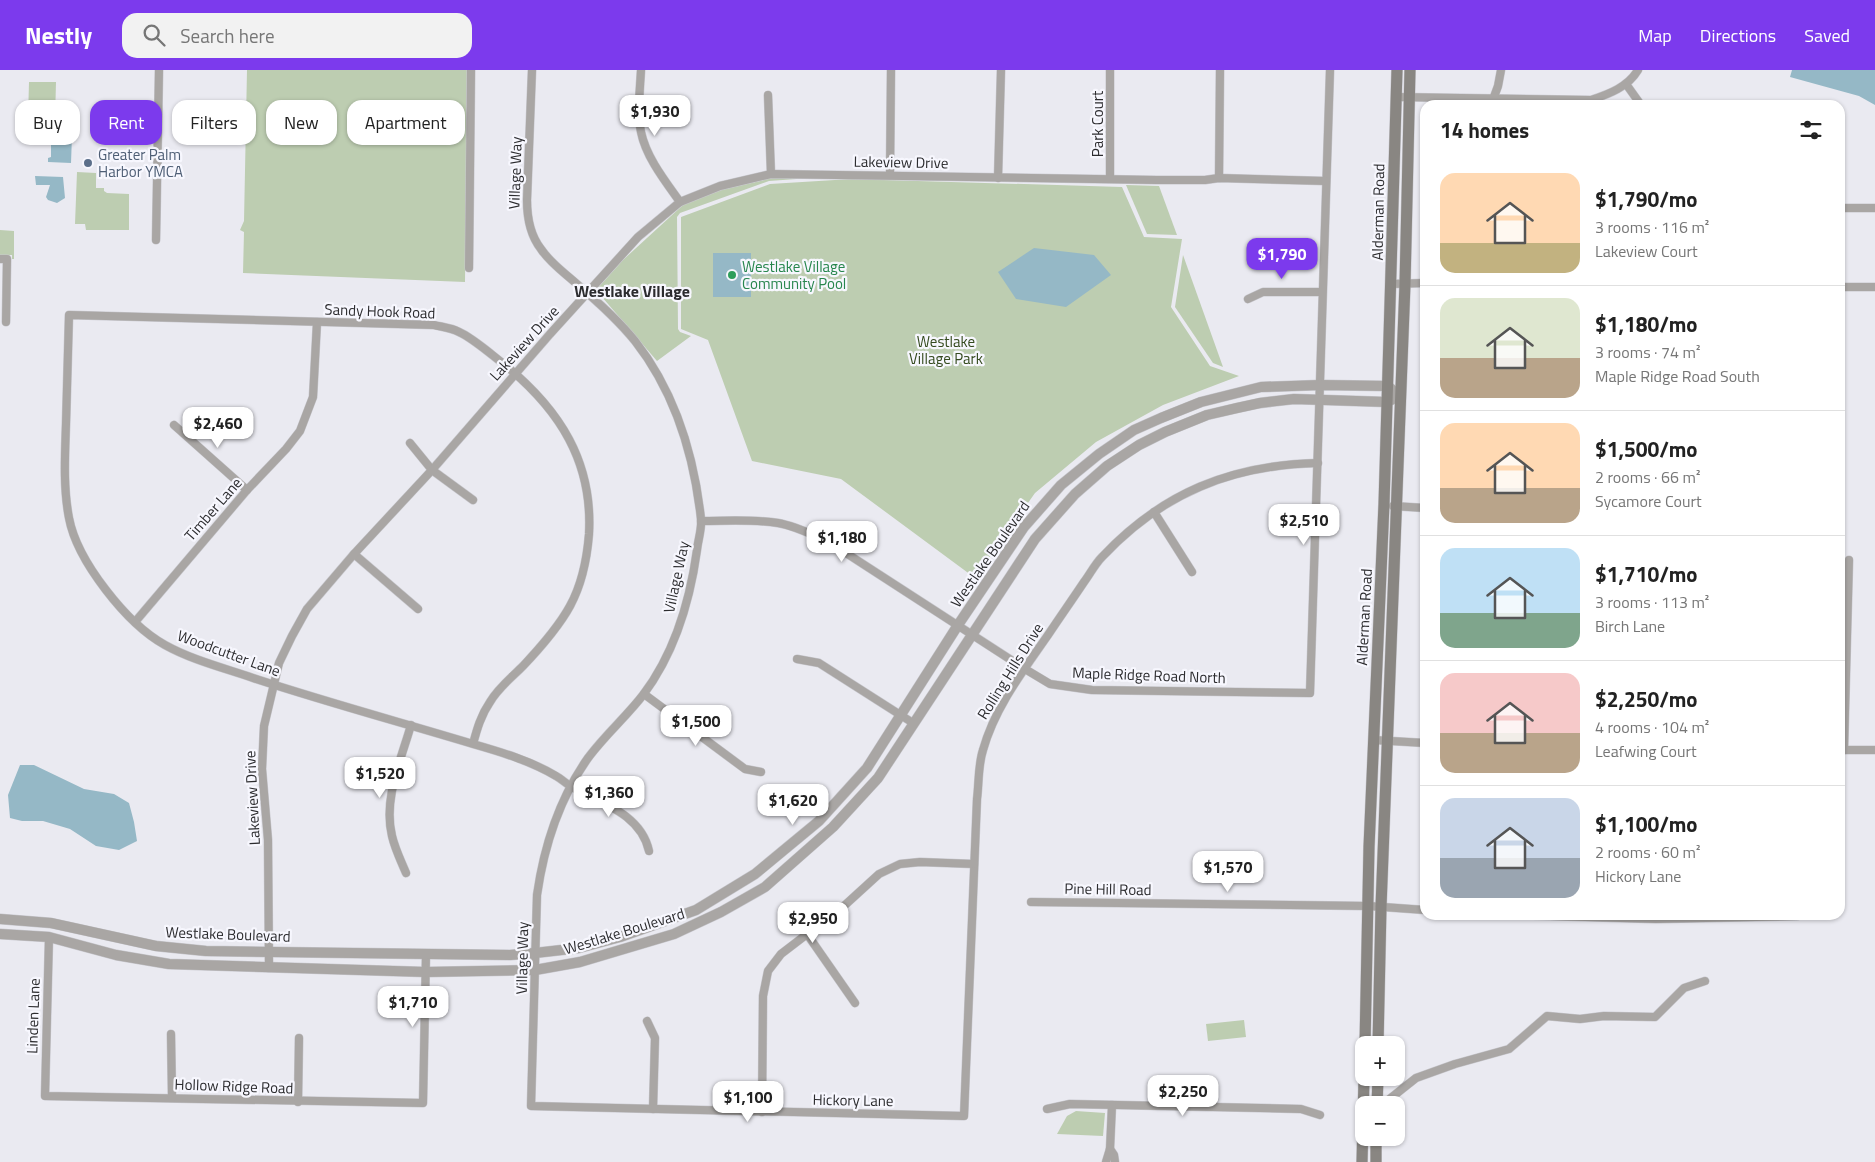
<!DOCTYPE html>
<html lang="en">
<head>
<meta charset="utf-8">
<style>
	body { margin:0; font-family:"Titillium Web",sans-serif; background:#f2f2f2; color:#222; height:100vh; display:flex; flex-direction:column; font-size:19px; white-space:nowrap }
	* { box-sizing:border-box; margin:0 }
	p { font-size:16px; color:#767676 }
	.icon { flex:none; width:28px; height:28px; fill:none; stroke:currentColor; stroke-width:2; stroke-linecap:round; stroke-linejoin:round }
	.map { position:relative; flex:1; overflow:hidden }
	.side { position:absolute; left:1420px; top:30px; width:425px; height:820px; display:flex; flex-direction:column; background:#fff; border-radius:15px; box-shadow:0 1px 4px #0004 }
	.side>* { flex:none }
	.banner { position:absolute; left:15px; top:30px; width:475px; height:45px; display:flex; gap:10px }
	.controls { position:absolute; left:1355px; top:966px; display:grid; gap:10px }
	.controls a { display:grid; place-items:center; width:50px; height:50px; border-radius:10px; background:#fff; box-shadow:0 1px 4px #0004; font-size:25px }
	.price { position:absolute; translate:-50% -42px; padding:0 11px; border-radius:10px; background:#fff; color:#222; font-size:16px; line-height:32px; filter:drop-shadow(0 1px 2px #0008) }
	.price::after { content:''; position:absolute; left:50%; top:30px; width:15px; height:11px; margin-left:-8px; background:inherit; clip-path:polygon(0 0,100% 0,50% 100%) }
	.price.on { background:#7c3aed; color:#fff }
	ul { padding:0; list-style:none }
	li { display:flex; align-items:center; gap:15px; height:125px; padding:0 20px }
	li+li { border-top:1px solid #e0e0e0 }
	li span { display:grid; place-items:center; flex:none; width:140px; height:100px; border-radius:15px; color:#555 }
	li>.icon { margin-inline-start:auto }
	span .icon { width:60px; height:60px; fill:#fffc; stroke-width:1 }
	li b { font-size:21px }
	h2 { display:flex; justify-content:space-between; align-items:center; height:60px; padding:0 20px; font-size:21px }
	.tag { padding:0 18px; border-radius:15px; background:#fff; box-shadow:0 1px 4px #0004; font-size:18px; line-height:45px }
	.tag.on { background:#7c3aed; color:#fff }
	header { display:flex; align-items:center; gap:30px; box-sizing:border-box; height:70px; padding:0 25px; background:#7c3aed; color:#fff }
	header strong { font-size:24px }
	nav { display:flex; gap:28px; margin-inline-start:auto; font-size:18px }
	.search { width:350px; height:45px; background:#f2f2f2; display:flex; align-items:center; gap:12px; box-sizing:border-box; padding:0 18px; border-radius:15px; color:#767676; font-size:19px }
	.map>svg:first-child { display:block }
	.green { fill:#bdcdb1 }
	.water { fill:#95b8c6 }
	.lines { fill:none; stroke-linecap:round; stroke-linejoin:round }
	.minor-casing { stroke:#c8c8ce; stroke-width:9 }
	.tertiary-casing { stroke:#c8c8ce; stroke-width:11 }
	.secondary-casing { stroke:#c8c8ce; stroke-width:12 }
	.minor { stroke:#a9a6a4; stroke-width:8 }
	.tertiary { stroke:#a9a6a4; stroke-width:10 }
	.secondary { stroke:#898682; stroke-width:11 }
	.service-dot { fill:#5c6f8a; stroke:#f7f7fe; stroke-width:2 }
	.leisure-dot { fill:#2e9e5b; stroke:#f7f7fe; stroke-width:2 }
	.labels { text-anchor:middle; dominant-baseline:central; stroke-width:4.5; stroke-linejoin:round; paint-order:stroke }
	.street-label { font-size:15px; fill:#2c2c2f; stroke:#f7f7fe }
	.service-label { font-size:15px; fill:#4e5e75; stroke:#f7f7fe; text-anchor:start }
	.leisure-label { font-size:15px; fill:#27864d; stroke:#f7f7fe; text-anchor:start }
	.park-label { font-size:15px; fill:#344a1e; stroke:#f7f7fe }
	.neighbourhood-label { font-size:16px; font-weight:bold; fill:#2c2c2f; stroke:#f7f7fe }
</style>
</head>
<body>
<header>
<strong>Nestly</strong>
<div class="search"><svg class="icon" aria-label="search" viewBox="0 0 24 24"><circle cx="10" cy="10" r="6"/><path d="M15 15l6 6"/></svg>Search here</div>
<nav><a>Map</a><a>Directions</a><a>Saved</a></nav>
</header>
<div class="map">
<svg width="1875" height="1092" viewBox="0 0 1875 1092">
	<rect width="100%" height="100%" fill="#eaeaf1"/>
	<g class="green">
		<polygon points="247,0 467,0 465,212 243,203 244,162 240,160 244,151"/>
		<polygon points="29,12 56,12 55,50 28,49"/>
		<polygon points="77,102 96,103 96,118 104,118 104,121 107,123 129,124 129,160 86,160 85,154 75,154"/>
		<polygon points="772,108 810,108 769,111 680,143 677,147 678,259 680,262 691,266 657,291 596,220 623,190 683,135 721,120"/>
		<polygon points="851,109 1122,117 1144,167 1182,169 1171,237 1210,296 1239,306 1163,335 1096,372 1035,423 975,508 841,409 752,391 708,270 681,259 681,147 770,114"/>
		<polygon points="1126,115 1159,116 1177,165 1147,164"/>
		<polygon points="0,160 14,161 14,189 12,189 12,185 0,185"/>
		<polygon points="1183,185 1223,297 1213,293 1175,237"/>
		<polygon points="1244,950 1246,967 1208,971 1206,954"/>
		<polygon points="1076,1041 1105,1043 1103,1066 1057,1064 1067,1046"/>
	</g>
	<g class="water">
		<polygon points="1792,0 1875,0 1875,35 1859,26 1790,7"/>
		<polygon points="39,66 72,66 71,93 48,92 48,88 51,87 51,75 39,75"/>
		<polygon points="35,106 63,107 65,128 57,133 48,130 46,127 50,115 36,115"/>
		<polygon points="1034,178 1094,185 1111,205 1066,237 1016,229 998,202"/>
		<rect x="713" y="183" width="38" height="44"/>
		<polygon points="20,695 34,695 84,719 114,724 129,733 134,752 137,771 119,780 96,776 70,759 43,751 22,751 10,748 8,725"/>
	</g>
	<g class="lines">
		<g class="minor-casing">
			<g id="minor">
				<path d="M532,0L527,130C527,148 530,165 541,179C550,193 566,204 578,215C598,232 618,250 635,271C675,322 694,385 701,449C702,459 698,470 697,480C690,531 674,584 643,625C626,647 605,665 588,688C559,729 544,776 537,825L531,1036L964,1046L977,729C979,713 978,695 983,680C995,637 1023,601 1048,565C1060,547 1072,530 1084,512C1090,504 1095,494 1102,487C1162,423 1231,395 1318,393"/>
				<path d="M641,0C640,20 637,42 641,62C646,87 665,111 680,132"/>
				<polyline points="1626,14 1641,35"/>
				<polyline points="768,25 771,104"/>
				<path d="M1396,27L1591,30C1609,24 1628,17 1638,0"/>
				<polyline points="1491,35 1498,16 1501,0"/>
				<polyline points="890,105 891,0"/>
				<polyline points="998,108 1001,0"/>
				<polyline points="1110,108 1110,0"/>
				<polyline points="1219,108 1220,0"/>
				<polyline points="1840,138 1875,138"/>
				<polyline points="156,170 159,0"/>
				<polyline points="0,189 7,189 6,252"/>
				<polyline points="469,198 471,0"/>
				<polyline points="1391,214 1425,213"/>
				<polyline points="1840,217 1875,217"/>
				<polyline points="1248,229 1263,222 1322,222"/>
				<polyline points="174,355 247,420"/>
				<polyline points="410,373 432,400 473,430"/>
				<polyline points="1393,436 1425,438"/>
				<polyline points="1154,442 1192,502"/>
				<path d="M701,451C727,451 753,449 778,453C796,456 813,465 829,472L1025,599L1050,614L1092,620L1310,623L1330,0"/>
				<polyline points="354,484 418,539"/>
				<polyline points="135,552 247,420 286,379 300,361 313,327 317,252"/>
				<polyline points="797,589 819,593 913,653"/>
				<polyline points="644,624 745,699 761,702"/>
				<polyline points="1374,670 1425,673"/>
				<path d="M473,674C477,659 481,645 490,632C498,618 512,607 523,596C540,578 558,558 570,536C582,514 587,489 589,464C593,392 560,340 505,295C493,286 473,268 459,262C452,258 442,257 434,255L69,245C68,281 67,318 66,354C65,385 63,417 69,448C77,491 127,554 165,575C192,590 224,598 253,608C326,632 400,652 473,674C501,682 531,691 556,706C562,709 566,714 572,717C601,733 641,744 649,781"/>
				<polyline points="1840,680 1875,680"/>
				<polyline points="1844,680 1849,490"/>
				<path d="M406,803C401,791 395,779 392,766C383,729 401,690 411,655"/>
				<polyline points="1031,832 1369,836 1425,840"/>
				<polyline points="1511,845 1656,849 1798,846"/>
				<polyline points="807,864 855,933"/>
				<polyline points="49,867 45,1026 423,1033 426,884"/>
				<polyline points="269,898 268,770 262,699 264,656 279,593 292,566 307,539 354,484 432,400 550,264 638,167 680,132 720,116 771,104 1157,110 1205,110 1219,108 1326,111"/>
				<polyline points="647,951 655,968 653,1039"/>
				<polyline points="171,964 172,1027"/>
				<polyline points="298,1032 299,968"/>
				<polyline points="1382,1035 1416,1008 1455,994 1509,979 1547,946 1580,949 1604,946 1655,947 1684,918 1705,911"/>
				<polyline points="1047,1039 1070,1034 1301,1039 1320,1045"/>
				<polyline points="762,1042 763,926 768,901 781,884 845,835 879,804 900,794 920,792 974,794"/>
				<polyline points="1110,1079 1114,1085 1115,1092"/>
				<polyline points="1106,1092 1110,1079 1112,1035"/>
			</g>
		</g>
		<g class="tertiary-casing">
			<polyline id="tertiary" points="0,849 51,853 156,876 206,881 510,885 535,883 579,878 620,867 696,840 755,804 819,751 867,698 958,555 1024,457 1061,415 1099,384 1134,360 1161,348 1201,332 1261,317 1320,315 1388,316 1399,326 1387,332 1294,329 1260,333 1237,338 1207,345 1165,362 1139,375 1107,396 1075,424 1035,469 878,708 833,757 765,817 721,842 674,864 580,892 535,900 426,902 169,894 116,885 49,867 0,864"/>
		</g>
		<g class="secondary-casing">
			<g id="secondary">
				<polyline points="1365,975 1369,777 1384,434 1397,0"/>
				<polyline points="1378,975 1381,837 1405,214 1410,0"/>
				<polyline points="1377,1035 1378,1008"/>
				<polyline points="1362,1092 1364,1008"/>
				<polyline points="1376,1092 1376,1068"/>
			</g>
		</g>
		<use href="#minor" class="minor"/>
		<use href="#tertiary" class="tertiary"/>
		<use href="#secondary" class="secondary"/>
	</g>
	<circle class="service-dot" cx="88" cy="93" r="5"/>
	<circle class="leisure-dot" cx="732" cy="205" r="5"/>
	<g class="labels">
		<g class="street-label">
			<text transform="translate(1097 54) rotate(-90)">Park Court</text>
			<text transform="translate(901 92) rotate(1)">Lakeview Drive</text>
			<text transform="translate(515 103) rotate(-88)">Village Way</text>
			<text transform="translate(1378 142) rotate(-89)">Alderman Road</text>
			<text transform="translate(380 241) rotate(2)">Sandy Hook Road</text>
			<text transform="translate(524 273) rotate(-48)">Lakeview Drive</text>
			<text transform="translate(213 439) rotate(-49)">Timber Lane</text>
			<text transform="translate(990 484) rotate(-55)">Westlake Boulevard</text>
			<text transform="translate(676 507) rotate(-78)">Village Way</text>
			<text transform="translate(1364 547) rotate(-87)">Alderman Road</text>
			<text transform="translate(229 583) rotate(20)">Woodcutter Lane</text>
			<text transform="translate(1010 601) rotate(-58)">Rolling Hills Drive</text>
			<text transform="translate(1149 605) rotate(2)">Maple Ridge Road North</text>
			<text transform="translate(252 728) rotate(-93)">Lakeview Drive</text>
			<text transform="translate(1108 819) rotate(1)">Pine Hill Road</text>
			<text transform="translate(624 861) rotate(-17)">Westlake Boulevard</text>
			<text transform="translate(228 864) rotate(2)">Westlake Boulevard</text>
			<text transform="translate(522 888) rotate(-89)">Village Way</text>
			<text transform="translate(33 946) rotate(-88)">Linden Lane</text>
			<text transform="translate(234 1016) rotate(2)">Hollow Ridge Road</text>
			<text transform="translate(853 1030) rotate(1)">Hickory Lane</text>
		</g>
		<g class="service-label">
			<text x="98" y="84">Greater Palm<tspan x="98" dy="17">Harbor YMCA</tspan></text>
		</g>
		<g class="leisure-label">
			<text x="742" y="196">Westlake Village<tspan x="742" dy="17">Community Pool</tspan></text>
		</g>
		<g class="park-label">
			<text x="946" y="271">Westlake<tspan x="946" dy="17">Village Park</tspan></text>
		</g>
		<g class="neighbourhood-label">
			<text x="632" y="221">Westlake Village</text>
		</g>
	</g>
</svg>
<div class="controls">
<a>+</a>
<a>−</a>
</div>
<b class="price" style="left:655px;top:67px">$1,930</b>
<b class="price on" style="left:1282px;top:210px">$1,790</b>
<b class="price" style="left:218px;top:379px">$2,460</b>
<b class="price" style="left:1304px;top:476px">$2,510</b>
<b class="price" style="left:842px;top:493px">$1,180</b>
<b class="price" style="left:696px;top:677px">$1,500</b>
<b class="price" style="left:380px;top:729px">$1,520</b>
<b class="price" style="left:609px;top:748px">$1,360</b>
<b class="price" style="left:793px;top:756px">$1,620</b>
<b class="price" style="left:1228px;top:823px">$1,570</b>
<b class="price" style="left:813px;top:874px">$2,950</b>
<b class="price" style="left:413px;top:958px">$1,710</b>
<b class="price" style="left:1183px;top:1047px">$2,250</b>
<b class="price" style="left:748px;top:1053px">$1,100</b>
<div class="banner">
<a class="tag">Buy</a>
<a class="tag on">Rent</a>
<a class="tag">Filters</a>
<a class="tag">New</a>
<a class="tag">Apartment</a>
</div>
<section class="side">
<h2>14 homes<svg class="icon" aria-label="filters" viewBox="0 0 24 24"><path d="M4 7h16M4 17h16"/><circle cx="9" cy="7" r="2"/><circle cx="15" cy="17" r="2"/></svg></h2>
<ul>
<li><span style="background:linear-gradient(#ffd9b3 70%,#c2b280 0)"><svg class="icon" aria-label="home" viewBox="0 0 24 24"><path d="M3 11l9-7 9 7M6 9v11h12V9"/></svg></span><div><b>$1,790/mo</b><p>3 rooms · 116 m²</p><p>Lakeview Court</p></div></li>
<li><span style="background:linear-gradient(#dfe7d0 60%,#b9a48a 0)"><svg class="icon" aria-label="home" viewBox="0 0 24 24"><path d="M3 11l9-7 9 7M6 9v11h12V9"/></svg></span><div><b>$1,180/mo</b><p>3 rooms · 74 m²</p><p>Maple Ridge Road South</p></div></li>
<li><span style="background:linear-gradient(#ffd9b3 65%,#b9a48a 0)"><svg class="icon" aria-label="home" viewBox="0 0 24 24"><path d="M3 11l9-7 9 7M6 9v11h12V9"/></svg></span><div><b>$1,500/mo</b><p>2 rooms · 66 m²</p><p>Sycamore Court</p></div></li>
<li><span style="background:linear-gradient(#bfe0f5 65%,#7fa58c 0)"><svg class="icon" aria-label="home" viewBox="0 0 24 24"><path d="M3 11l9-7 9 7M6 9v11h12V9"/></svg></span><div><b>$1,710/mo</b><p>3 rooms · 113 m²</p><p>Birch Lane</p></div></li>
<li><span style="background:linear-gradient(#f6c9c9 60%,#b9a48a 0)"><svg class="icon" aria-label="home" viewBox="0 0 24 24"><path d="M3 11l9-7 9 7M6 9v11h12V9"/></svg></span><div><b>$2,250/mo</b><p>4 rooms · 104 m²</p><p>Leafwing Court</p></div></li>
<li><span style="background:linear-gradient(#c9d6e8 60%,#9aa5b1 0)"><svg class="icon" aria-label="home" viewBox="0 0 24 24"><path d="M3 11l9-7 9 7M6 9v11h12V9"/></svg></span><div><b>$1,100/mo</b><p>2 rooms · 60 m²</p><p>Hickory Lane</p></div></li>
</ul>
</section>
</div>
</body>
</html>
